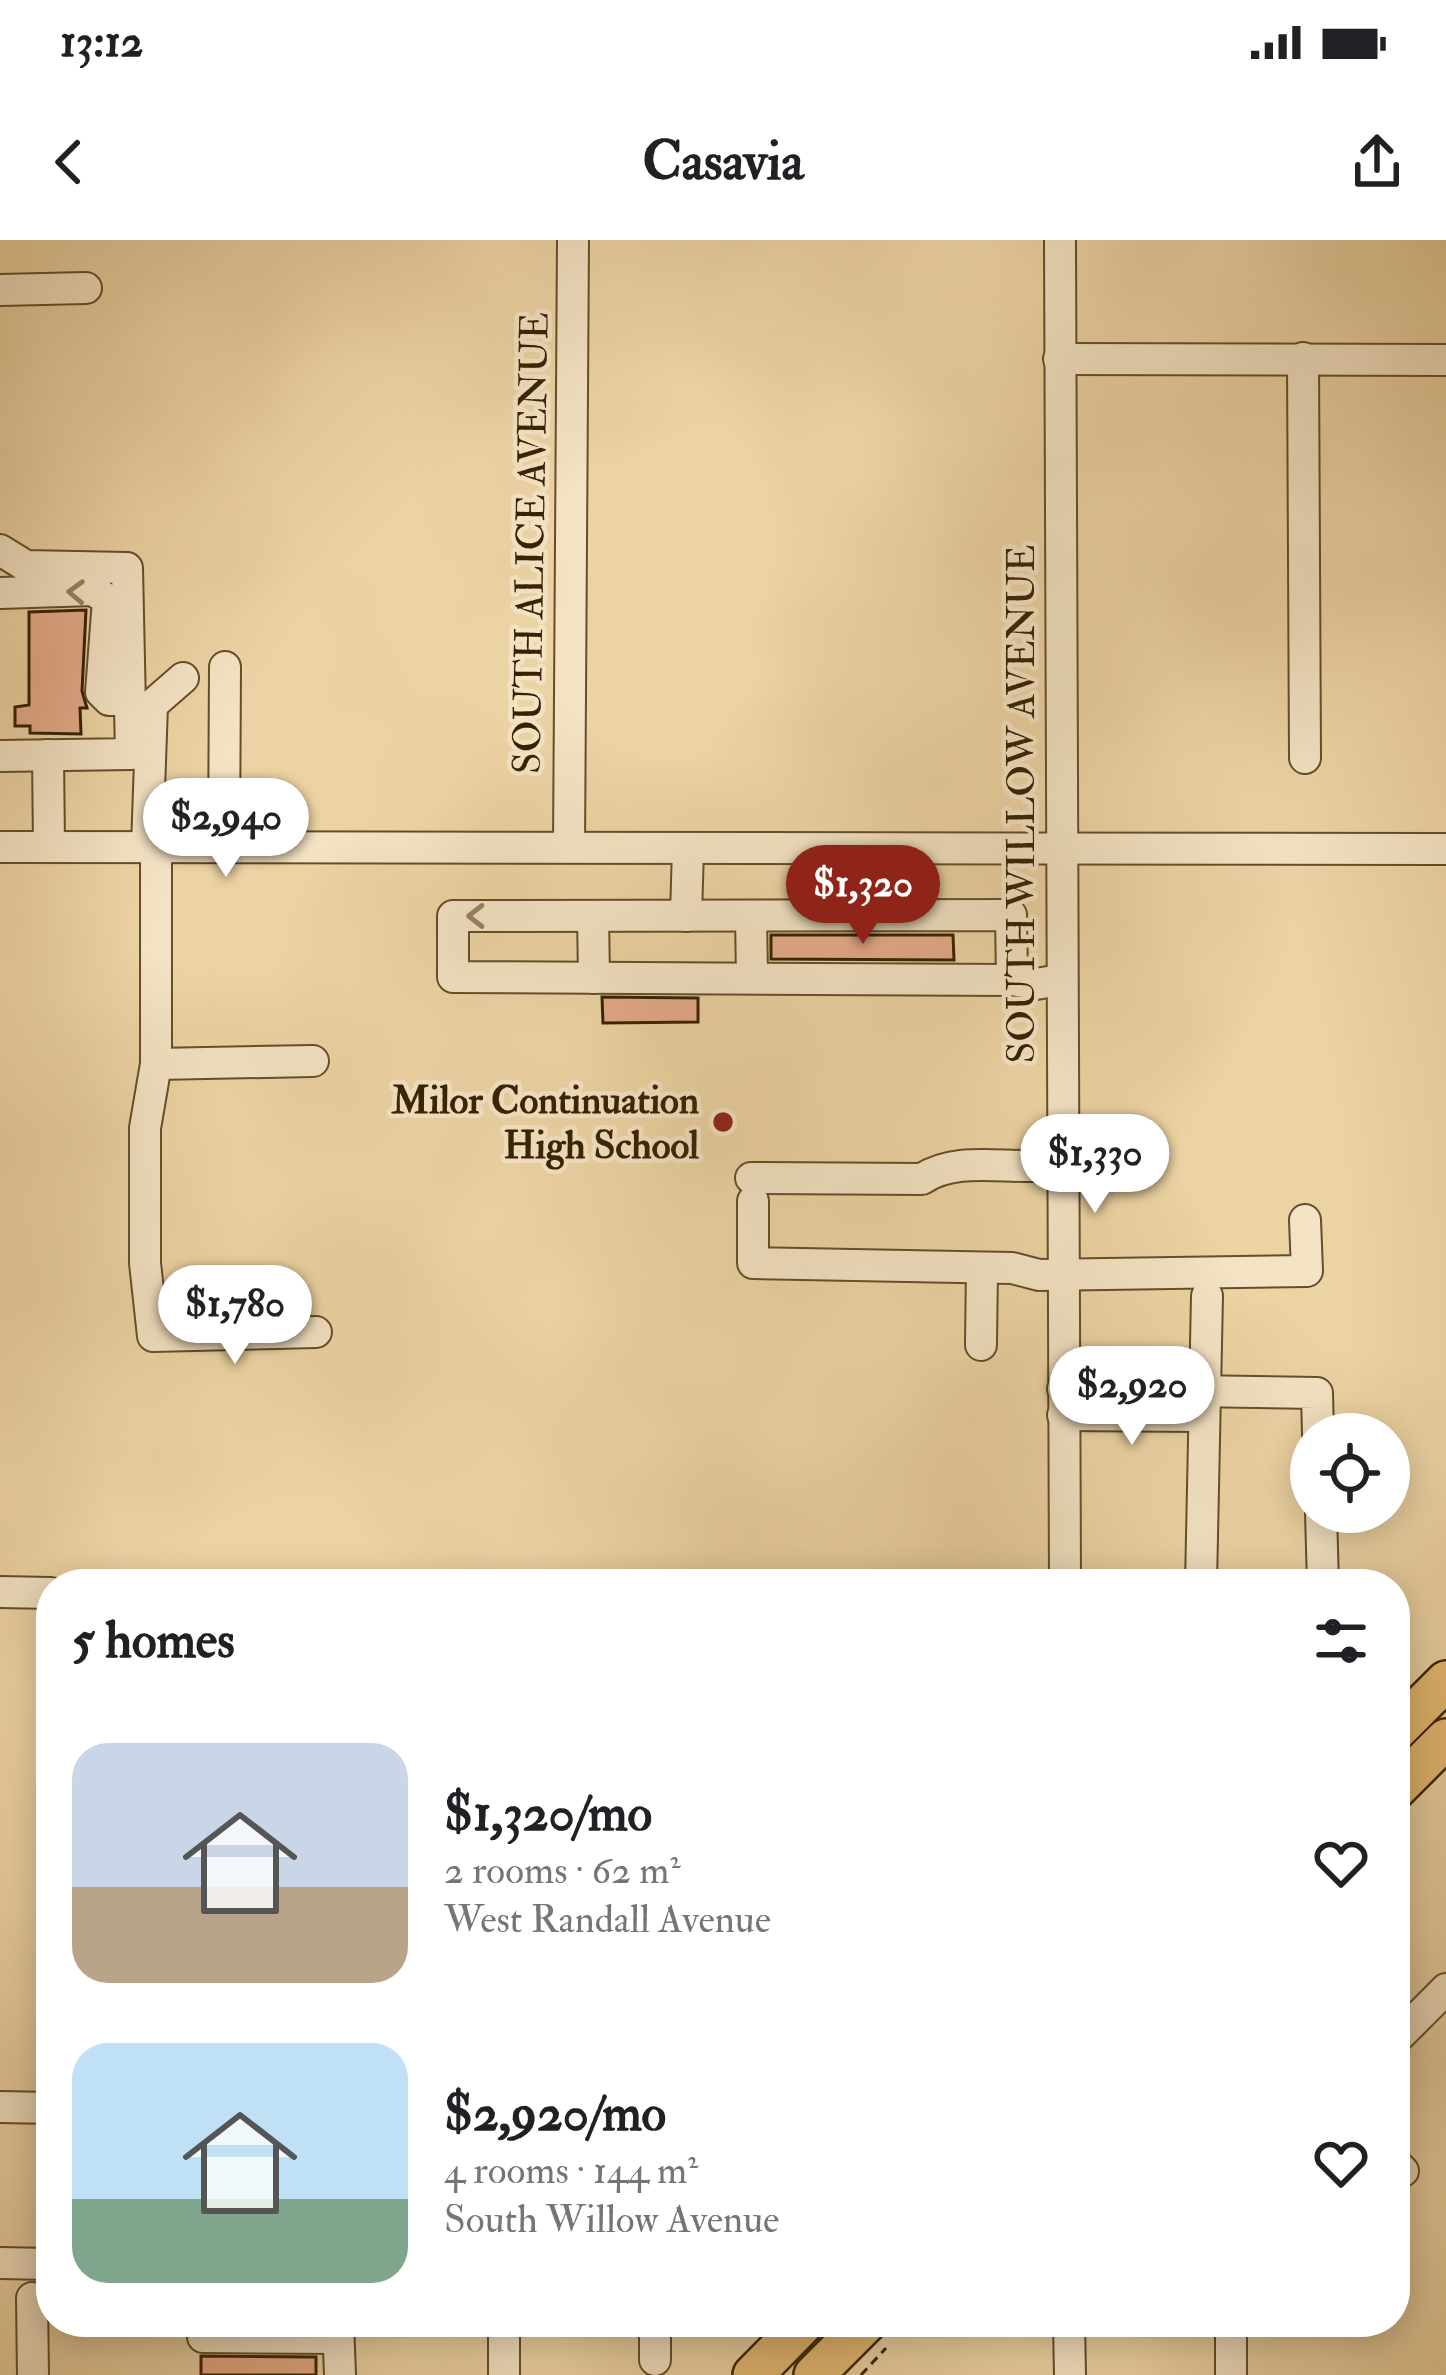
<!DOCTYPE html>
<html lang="en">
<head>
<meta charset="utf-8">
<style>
	body { margin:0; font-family:"IM FELL Double Pica",serif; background:#f2f2f2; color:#202124; height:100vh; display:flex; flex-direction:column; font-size:45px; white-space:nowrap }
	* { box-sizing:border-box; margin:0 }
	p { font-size:39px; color:#757577 }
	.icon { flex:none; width:66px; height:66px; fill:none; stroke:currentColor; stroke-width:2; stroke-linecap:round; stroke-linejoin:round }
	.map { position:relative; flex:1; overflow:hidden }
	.side { position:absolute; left:36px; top:1329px; width:1374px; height:768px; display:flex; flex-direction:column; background:#fff; border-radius:48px; box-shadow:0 6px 30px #0003 }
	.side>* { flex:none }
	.buttons { position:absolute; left:1290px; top:1173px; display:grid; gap:24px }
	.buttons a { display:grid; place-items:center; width:120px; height:120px; border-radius:50%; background:#fff; box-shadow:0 6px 30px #0003; font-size:60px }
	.price { position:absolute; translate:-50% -102px; padding:0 27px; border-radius:42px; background:#fff; color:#222; font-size:39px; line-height:78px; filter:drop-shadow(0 3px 6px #0008) }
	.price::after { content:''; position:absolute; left:50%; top:72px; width:36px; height:27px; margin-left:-18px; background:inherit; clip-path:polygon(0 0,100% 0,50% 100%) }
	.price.current { background:#8f2418; color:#fff }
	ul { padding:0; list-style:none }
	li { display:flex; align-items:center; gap:36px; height:300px; padding:0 36px }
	li span { display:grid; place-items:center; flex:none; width:336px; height:240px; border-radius:36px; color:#555 }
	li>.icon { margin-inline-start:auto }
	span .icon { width:144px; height:144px; fill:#fffc; stroke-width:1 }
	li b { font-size:51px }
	h2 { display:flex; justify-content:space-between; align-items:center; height:144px; padding:0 36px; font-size:51px }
	.status { display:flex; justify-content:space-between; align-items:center; height:84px; padding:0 60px; background:#fff; direction:ltr }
	.status svg { height:33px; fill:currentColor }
	header { display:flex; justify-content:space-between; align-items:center; height:156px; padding:0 36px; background:#fff; font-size:54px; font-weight:700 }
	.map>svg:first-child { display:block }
	.building { fill:#e4ab89; stroke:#372200; stroke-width:3 }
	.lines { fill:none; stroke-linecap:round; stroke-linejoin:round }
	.minor-casing { stroke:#644e29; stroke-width:34 }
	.major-casing { stroke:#372200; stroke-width:44 }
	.path { stroke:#372200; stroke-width:3; stroke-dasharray:9 6; stroke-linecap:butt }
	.minor { stroke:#f3e2c3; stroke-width:30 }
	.major { stroke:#e6ba72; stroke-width:39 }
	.oneway { stroke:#958262 }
	.poi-dot { fill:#8f2418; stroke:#f3e2c3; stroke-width:4.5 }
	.labels { text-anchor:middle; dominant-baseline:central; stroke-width:9; stroke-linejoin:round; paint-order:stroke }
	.street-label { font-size:39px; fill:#372200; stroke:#f3e2c3 }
	.poi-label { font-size:39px; font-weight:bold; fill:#372200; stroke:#f3e2c3; text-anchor:end }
</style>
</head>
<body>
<div class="status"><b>13:12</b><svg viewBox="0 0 49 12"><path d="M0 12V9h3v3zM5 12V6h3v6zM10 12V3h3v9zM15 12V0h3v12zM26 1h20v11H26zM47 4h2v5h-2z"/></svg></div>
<header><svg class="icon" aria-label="back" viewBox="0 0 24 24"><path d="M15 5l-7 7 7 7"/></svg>Casavia<svg class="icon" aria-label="share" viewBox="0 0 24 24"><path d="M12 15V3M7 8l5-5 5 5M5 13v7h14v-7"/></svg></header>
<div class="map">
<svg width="1446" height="2135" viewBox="0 0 1446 2135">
	<rect width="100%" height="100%" fill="#ecd3a3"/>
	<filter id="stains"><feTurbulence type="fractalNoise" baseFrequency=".00167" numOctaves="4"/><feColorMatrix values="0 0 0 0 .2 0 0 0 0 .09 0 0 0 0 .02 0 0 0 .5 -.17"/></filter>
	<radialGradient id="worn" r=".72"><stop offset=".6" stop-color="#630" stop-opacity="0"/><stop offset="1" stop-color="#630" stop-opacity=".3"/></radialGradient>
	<g class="building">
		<polygon points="86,370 82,451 87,468 80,468 81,494 30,493 30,486 15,486 15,467 29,465 29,372"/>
		<polygon points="771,695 953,695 954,720 771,719"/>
		<polygon points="602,757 698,758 698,782 603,783"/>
		<polygon points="201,2116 316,2117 316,2135 201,2135"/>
	</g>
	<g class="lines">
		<g class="minor-casing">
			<g id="minor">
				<polyline points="1060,0 1065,1344"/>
				<polyline points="0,50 86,48"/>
				<polyline points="1303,118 1305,518"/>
				<polyline points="1059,119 1446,120"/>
				<polyline points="0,310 26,326 127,328 131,514 0,516"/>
				<polyline points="0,353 93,350 108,360 101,452 109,460 130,460"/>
				<polyline points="48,515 49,607"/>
				<polyline points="0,607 1446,609"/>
				<polyline points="147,607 152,465 183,438"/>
				<polyline points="156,607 156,824 145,888 145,1023 153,1096 316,1092"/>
				<polyline points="224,607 225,427"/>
				<polyline points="569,607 573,0"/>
				<polyline points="593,676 594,738"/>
				<polyline points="686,676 688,608"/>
				<polyline points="751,676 752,738"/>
				<polyline points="862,676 863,609"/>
				<polyline points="1012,740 1011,675 453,676 453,737 1012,740 1036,744 1060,740"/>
				<polyline points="156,824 313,821"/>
				<path d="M751,938L922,939C961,913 1016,933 1062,923"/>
				<polyline points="753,961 753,1023 1012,1028 1039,1035 1307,1031 1305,980"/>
				<polyline points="981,1105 982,1028"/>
				<polyline points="1063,1149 1317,1153 1318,1194"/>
				<polyline points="1063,1175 1202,1176"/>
				<polyline points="1321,1272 1323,1344"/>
				<polyline points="1201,1344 1207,1056"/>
				<polyline points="0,1352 51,1353"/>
				<polyline points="1395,1800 1446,1749"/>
				<polyline points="0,1867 51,1868"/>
				<polyline points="1395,1923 1403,1931"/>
				<polyline points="0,2023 51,2024"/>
				<polyline points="32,2058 33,2135"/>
				<polyline points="338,2082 340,2135"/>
				<polyline points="504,2082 504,2135"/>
				<polyline points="655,2082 655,2120"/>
				<polyline points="1069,2082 1070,2135"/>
				<polyline points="1231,2082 1231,2135"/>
				<polyline points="203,2097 338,2098"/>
			</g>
		</g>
		<g class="major-casing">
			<g id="major">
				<polyline points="1395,1492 1446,1441"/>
				<polyline points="1395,1550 1446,1499"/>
				<polyline points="753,2135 805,2082"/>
				<polyline points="814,2135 867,2082"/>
			</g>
		</g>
		<polyline class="path" points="861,2135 886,2108"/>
		<use href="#minor" class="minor"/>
		<use href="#major" class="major"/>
	</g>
	<defs><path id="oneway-chevron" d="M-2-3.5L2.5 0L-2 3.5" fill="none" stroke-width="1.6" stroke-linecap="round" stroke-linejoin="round" transform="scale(3)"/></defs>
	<g class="oneway">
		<use href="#oneway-chevron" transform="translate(76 352) rotate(-178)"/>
		<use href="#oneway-chevron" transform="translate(476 676) rotate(180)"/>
	</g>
	<circle class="poi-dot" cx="723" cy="882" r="12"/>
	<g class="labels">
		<g class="street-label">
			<text transform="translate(531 303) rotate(-89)">SOUTH ALICE AVENUE</text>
			<text transform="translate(1021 564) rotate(-90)">SOUTH WILLOW AVENUE</text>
		</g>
		<g class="poi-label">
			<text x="699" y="860">Milor Continuation<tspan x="699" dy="45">High School</tspan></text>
		</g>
	</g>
	<rect width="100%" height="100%" filter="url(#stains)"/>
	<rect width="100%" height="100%" fill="url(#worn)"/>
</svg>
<div class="buttons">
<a><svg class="icon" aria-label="locate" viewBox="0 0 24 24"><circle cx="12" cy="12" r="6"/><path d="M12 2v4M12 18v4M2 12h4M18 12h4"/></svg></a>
</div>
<b class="price" style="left:226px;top:640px">$2,940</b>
<b class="price current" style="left:863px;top:707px">$1,320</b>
<b class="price" style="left:1095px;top:976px">$1,330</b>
<b class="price" style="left:235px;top:1127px">$1,780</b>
<b class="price" style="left:1132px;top:1208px">$2,920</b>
<section class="side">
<h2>5 homes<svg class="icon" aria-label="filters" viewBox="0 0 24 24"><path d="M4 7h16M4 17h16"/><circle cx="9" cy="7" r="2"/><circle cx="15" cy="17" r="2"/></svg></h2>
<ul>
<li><span style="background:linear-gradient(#c9d6e8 60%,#b9a48a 0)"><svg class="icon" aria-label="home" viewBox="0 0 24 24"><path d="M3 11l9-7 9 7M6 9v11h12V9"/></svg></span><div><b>$1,320/mo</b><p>2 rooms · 62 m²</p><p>West Randall Avenue</p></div><svg class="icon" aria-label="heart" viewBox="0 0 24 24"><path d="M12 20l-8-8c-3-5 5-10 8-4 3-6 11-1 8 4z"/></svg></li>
<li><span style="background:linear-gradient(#bfe0f5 65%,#7fa58c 0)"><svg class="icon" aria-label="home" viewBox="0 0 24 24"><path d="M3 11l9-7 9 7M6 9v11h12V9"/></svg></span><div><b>$2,920/mo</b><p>4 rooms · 144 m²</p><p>South Willow Avenue</p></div><svg class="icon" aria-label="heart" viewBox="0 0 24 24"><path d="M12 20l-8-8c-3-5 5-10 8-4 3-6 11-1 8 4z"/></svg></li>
</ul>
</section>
</div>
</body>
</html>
